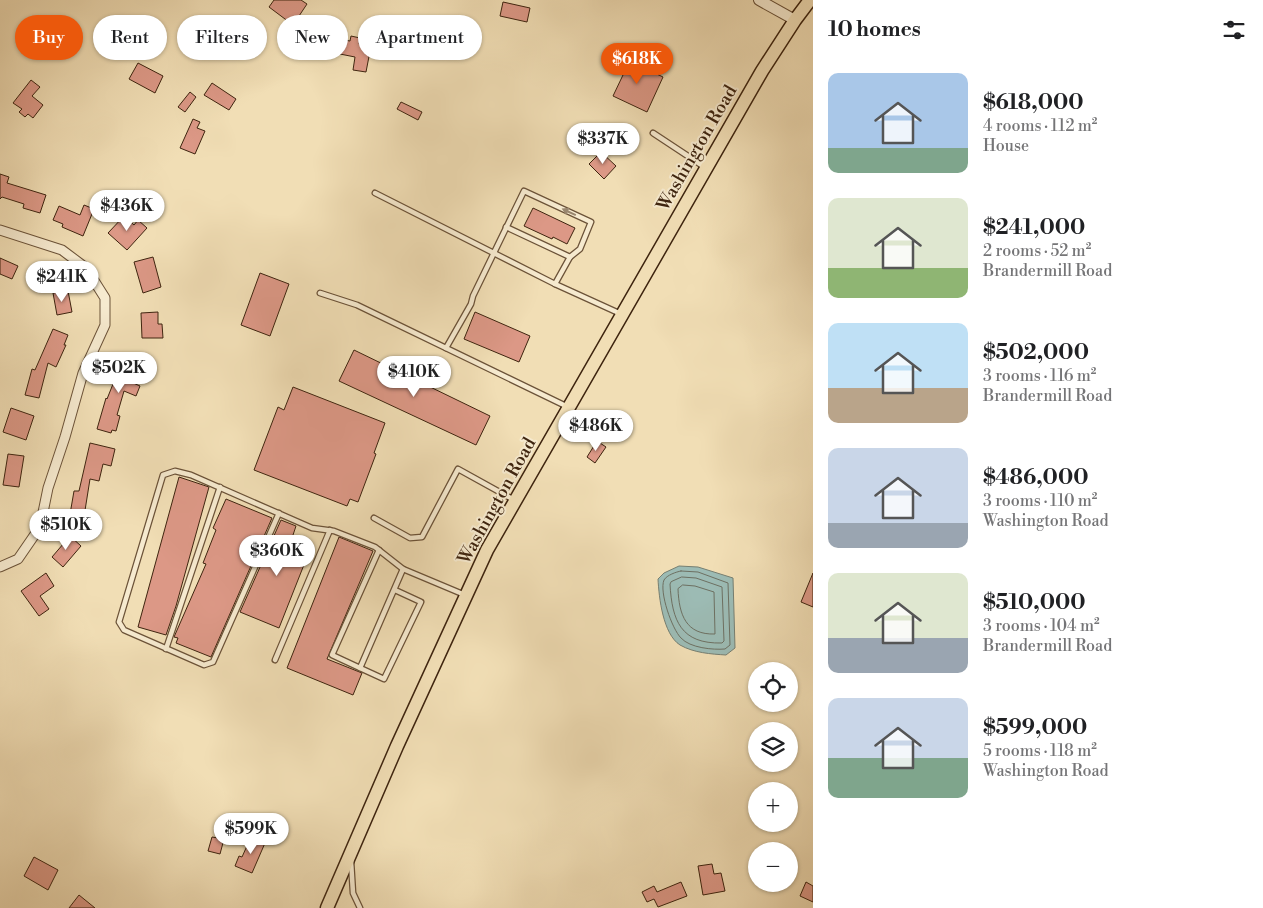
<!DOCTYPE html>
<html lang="en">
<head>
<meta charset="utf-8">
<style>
	body { margin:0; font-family:"Libre Bodoni",serif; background:#f2f2f2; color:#202124; height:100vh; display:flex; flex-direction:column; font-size:19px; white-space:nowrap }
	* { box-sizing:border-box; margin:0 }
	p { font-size:16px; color:#757577 }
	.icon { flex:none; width:28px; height:28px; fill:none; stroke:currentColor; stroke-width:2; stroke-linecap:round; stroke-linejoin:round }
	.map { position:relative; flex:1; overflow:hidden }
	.panel { display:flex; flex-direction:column; background:#fff; width:450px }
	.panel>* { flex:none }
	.guide { position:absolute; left:15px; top:15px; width:475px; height:45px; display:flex; gap:10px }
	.fabs { position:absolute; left:748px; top:662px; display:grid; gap:10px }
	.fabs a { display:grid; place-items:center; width:50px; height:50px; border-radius:50%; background:#fff; box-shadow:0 1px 4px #0004; font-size:25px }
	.price { position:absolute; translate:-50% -42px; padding:0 11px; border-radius:18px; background:#fff; color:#222; font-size:16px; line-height:32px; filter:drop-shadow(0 1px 2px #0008) }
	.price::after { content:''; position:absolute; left:50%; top:30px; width:15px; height:11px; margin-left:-8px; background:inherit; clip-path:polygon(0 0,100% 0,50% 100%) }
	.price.selected { background:#ea580c; color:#fff }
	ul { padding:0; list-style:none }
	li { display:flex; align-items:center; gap:15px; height:125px; padding:0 15px }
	li span { display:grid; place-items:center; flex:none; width:140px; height:100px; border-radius:10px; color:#555 }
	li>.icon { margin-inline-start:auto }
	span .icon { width:60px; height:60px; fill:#fffc; stroke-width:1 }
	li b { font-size:21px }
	h2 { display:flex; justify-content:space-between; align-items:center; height:60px; padding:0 15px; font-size:21px }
	.chip { padding:0 18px; border-radius:22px; background:#fff; box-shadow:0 1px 4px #0004; font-size:18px; line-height:45px }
	.chip.selected { background:#ea580c; color:#fff }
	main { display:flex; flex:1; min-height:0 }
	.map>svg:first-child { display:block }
	.water { fill:#9cbbb4; stroke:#767f72 }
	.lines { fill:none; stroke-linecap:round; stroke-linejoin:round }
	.shore { stroke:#6d7062; stroke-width:1 }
	.building { fill:#dc9886; stroke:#3e240f }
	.service-casing { stroke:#6b5238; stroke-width:7 }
	.minor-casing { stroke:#6b5238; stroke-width:11 }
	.tertiary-casing { stroke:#6b5238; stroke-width:12 }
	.primary-casing { stroke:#3e240f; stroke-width:15 }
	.service { stroke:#f6eacf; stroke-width:4.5 }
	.minor { stroke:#f6eacf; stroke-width:9 }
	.tertiary { stroke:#f6eacf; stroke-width:10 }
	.primary { stroke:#f1deb5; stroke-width:12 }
	.oneway { fill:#9a876f }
	.labels { text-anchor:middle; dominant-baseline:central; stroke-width:4; stroke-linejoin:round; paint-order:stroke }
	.street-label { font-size:18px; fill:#3e240f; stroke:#f6eacf }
</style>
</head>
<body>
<main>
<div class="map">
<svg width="813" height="908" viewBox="0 0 813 908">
	<rect width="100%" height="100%" fill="#f1deb5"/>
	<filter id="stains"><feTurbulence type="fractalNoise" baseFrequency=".004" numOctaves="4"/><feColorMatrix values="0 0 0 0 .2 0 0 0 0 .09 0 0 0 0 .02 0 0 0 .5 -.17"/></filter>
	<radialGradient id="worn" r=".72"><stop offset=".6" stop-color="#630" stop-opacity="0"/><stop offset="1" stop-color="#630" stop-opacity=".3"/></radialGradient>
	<path class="water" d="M679,566L698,567L733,578L735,648L726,655C711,654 694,653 680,645C663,634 659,598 658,579L664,573Z"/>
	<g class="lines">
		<g class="shore">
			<path d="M681,571L698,572L728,583L730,645L725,649C713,650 690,648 681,638C672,629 659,592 664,580C667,575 676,572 681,571Z"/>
			<path d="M682,577L696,578L722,587L724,641L722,643C681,644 672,621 670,584L671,582Z"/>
			<path d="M683,585L695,586L714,592L715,634C686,635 679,615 678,589Z"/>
		</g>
	</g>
	<g class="building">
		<polygon points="274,0 301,0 307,4 293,25 269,7"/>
		<polygon points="503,2 530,8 527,22 500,16"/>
		<polygon points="29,19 41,24 31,45 20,40"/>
		<polygon points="322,36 350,41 351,36 360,38 359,44 371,46 366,72 353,70 355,57 320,50"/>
		<polygon points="623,58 663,77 647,112 613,96 623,75 617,72"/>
		<polygon points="138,63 163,76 155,93 129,79"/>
		<polygon points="31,80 40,87 32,96 43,105 33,118 28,114 25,117 19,112 22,109 13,103"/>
		<polygon points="212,83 236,99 229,110 204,95"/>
		<polygon points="190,92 196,97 185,112 178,107"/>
		<polygon points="401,102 422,112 418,120 397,109"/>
		<polygon points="193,119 200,122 197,128 205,131 195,154 180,148"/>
		<polygon points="601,152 616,166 604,179 589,164"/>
		<polygon points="0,174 9,177 7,183 46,195 40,213 23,208 24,204 2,197 0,199"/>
		<polygon points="84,205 94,209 83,236 62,227 63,224 53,220 59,206 80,215"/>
		<polygon points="533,208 575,228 567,244 553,237 552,239 524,226"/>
		<polygon points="124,216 134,225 138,220 147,228 127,250 108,233"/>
		<polygon points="153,257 161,287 143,293 134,262"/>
		<polygon points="0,258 18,266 12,279 0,274"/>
		<polygon points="260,273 289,284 270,336 241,325"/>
		<polygon points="68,291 72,312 57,315 53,293"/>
		<polygon points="158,312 158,324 162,324 163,338 142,338 141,313"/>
		<polygon points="475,312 530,336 519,362 464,339"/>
		<polygon points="53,329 68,335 64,345 66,345 56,367 48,363 39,398 25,395 32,369 35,370"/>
		<polygon points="354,350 490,416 476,445 339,381"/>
		<polygon points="125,354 140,360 131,382 140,386 136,396 124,391 117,415 120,416 116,431 112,430 111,433 97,429 106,398 107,399"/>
		<polygon points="293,387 385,423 374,453 376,454 358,502 350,499 347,506 254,470 278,407 284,410"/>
		<polygon points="11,408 34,416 26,440 3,432"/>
		<polygon points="597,441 606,447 595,463 587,457"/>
		<polygon points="90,443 115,449 111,466 103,464 99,481 90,479 83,523 69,520 74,491 79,491"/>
		<polygon points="8,454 24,456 19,487 3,485"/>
		<polygon points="179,477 209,487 176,606 166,635 138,627"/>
		<polygon points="226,499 272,518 211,657 176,643 178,638 174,637 206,564 203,563 216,530 213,528"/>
		<polygon points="281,520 296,526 292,538 311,547 279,628 240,612"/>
		<polygon points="70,536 81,546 63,567 52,557"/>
		<polygon points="339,537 373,551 327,659 362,673 353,695 287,668"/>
		<polygon points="46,573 54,586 40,596 49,609 39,616 21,591"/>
		<polygon points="813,573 813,607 801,602"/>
		<polygon points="212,837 224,839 220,854 208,851"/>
		<polygon points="251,837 265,843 252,873 235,866 239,856 242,857"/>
		<polygon points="34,857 58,870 48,890 24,876"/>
		<polygon points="712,864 714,874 721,873 725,891 703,895 698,866"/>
		<polygon points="681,882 687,896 658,907 654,899 647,902 642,892 654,886 657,892"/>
		<polygon points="806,882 813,886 813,902 800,896"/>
		<polygon points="79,895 95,908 69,908"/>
	</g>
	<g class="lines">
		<g class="service-casing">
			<g id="service">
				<polyline points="653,133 706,168"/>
				<polyline points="375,193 555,284 621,314"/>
				<polyline points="506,227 570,257"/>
				<polyline points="320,293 357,305 568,407"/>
				<polyline points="446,348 471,304 473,296 524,191 591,222 580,249 570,257 555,284"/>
				<polyline points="279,513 213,662 204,665 124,630 119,622 163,475 175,471 191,475 312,528 334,531 375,547 403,569 465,595"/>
				<polyline points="374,518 410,538 422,537 458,469 514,500"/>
				<polyline points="395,590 421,602 384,679 360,668 403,569"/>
				<polyline points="166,649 220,487"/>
				<polyline points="275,660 330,530"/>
				<polyline points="360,668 332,655 379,550"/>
				<polyline points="351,861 353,893 360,908"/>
			</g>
		</g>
		<g class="minor-casing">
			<polyline id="minor" points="0,230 62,250 86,268 105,298 105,325 83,373 65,437 48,488 40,527 18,559 0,567"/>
		</g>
		<g class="tertiary-casing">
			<polyline id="tertiary" points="759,0 795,20"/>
		</g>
		<g class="primary-casing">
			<polyline id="primary" points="327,908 397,746 487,550 762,71 795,20 810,0"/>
		</g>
		<use href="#service" class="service"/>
		<use href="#minor" class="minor"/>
		<use href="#tertiary" class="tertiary"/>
		<use href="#primary" class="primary"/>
	</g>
	<defs><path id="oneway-solid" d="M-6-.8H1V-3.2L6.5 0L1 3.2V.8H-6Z" transform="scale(1.25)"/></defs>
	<use class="oneway" href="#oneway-solid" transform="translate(569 212) rotate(-155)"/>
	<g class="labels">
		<g class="street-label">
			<text transform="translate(697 148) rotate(-60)">Washington Road</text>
			<text transform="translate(497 501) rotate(-61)">Washington Road</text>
		</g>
	</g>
	<rect width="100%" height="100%" filter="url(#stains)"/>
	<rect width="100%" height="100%" fill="url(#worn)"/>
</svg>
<div class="fabs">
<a><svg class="icon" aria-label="locate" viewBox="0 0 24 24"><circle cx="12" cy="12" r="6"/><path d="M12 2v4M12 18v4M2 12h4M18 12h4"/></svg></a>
<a><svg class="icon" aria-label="layers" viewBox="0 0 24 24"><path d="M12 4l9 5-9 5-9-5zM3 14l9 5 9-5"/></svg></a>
<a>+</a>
<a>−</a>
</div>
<b class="price selected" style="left:637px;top:85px">$618K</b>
<b class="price" style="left:603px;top:165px">$337K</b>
<b class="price" style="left:127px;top:232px">$436K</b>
<b class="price" style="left:62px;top:303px">$241K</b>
<b class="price" style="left:119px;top:394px">$502K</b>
<b class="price" style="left:414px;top:398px">$410K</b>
<b class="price" style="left:596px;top:452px">$486K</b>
<b class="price" style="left:66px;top:551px">$510K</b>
<b class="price" style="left:277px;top:577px">$360K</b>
<b class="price" style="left:251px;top:855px">$599K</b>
<div class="guide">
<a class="chip selected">Buy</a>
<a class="chip">Rent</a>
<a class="chip">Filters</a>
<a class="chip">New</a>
<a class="chip">Apartment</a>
</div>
</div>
<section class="panel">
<h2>10 homes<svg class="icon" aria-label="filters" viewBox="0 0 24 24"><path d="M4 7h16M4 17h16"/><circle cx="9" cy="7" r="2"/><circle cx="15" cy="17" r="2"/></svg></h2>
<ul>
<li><span style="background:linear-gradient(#a9c7e8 75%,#7fa58c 0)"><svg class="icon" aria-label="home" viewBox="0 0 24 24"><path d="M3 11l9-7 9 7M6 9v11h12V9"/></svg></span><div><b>$618,000</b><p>4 rooms · 112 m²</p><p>House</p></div></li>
<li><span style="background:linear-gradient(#dfe7d0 70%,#8fb573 0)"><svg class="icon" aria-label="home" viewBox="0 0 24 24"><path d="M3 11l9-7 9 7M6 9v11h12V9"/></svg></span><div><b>$241,000</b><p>2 rooms · 52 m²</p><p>Brandermill Road</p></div></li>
<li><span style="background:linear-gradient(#bfe0f5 65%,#b9a48a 0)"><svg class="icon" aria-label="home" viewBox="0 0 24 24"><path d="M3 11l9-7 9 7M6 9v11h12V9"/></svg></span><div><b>$502,000</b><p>3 rooms · 116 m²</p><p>Brandermill Road</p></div></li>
<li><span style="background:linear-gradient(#c9d6e8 75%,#9aa5b1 0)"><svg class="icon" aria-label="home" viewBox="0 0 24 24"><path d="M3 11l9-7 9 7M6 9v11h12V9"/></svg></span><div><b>$486,000</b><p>3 rooms · 110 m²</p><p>Washington Road</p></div></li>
<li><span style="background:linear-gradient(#dfe7d0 65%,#9aa5b1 0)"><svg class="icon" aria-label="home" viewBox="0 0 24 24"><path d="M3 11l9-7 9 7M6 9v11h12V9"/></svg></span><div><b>$510,000</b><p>3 rooms · 104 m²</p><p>Brandermill Road</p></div></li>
<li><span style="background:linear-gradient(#c9d6e8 60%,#7fa58c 0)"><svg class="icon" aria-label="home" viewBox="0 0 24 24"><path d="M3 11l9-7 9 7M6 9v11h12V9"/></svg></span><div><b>$599,000</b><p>5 rooms · 118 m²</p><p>Washington Road</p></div></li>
</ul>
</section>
</main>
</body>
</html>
